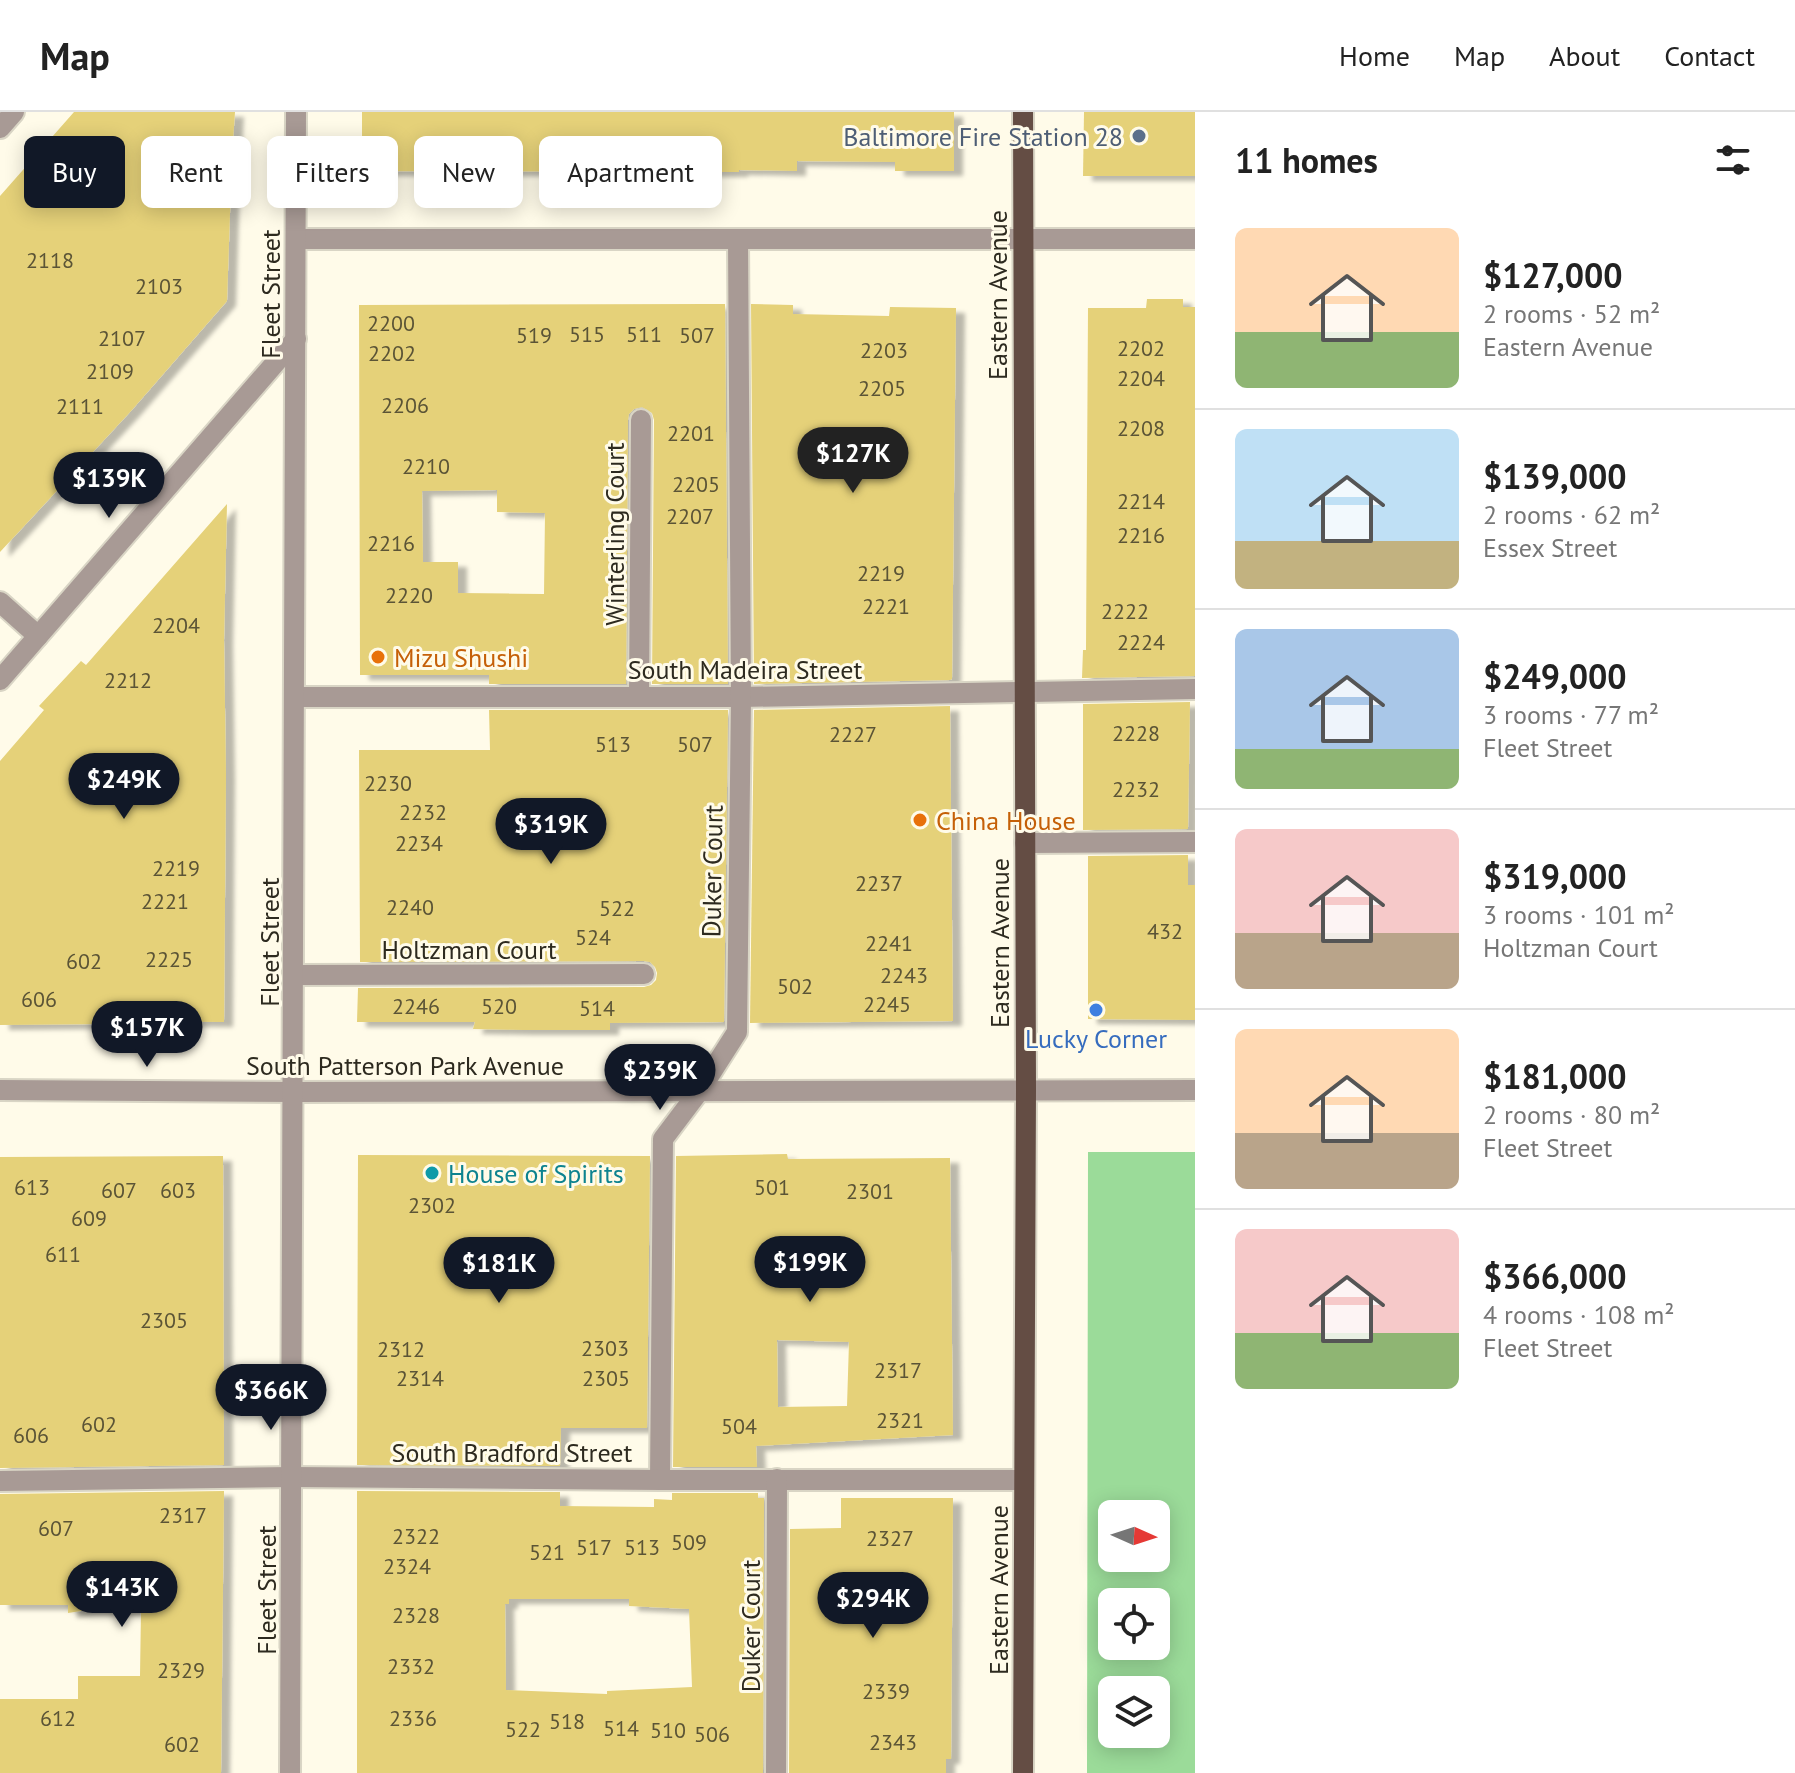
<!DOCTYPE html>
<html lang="en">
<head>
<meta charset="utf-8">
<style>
	body { margin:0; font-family:"PT Sans",sans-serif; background:#f2f2f2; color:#222; height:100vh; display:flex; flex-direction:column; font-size:30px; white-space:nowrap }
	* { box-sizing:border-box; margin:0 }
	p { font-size:26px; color:#767676 }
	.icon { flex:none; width:44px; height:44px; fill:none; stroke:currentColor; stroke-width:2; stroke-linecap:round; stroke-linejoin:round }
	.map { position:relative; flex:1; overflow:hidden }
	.panel { display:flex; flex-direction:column; background:#fff; width:600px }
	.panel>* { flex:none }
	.hud { position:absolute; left:24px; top:24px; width:760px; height:72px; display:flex; gap:16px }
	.needle { width:52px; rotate:93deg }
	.tools { position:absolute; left:1098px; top:1388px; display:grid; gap:16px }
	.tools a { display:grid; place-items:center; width:72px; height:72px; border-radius:12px; background:#fff; box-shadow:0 4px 20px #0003; font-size:40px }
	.price { position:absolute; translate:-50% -68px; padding:0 18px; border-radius:28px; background:#111827; color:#fff; font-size:26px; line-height:52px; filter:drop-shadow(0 2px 4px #0008) }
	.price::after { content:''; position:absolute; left:50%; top:48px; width:24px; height:18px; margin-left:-12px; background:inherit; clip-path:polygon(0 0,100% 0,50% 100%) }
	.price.active { background:#222; color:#fff }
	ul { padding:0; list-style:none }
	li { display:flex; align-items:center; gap:24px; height:200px; padding:0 40px }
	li+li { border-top:2px solid #e0e0e0 }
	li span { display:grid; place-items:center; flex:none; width:224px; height:160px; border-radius:12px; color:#555 }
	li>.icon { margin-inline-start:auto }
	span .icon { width:96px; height:96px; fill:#fffc; stroke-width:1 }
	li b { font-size:34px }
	h2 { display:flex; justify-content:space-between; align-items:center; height:96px; padding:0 40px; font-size:34px }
	.tag { padding:0 28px; border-radius:12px; background:#fff; box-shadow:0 4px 20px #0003; font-size:28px; line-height:72px }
	.tag.active { background:#111827; color:#fff }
	header { display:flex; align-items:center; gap:48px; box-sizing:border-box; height:112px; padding:0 40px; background:#fff; border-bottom:2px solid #e0e0e0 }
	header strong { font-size:38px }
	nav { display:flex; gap:44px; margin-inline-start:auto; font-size:28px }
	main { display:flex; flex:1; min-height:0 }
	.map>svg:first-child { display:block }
	.green { fill:#9bdb99; fill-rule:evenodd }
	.building { fill:#e5d179; fill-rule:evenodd; filter:url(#shadow) }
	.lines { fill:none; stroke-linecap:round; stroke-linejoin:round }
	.service-casing { stroke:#d9d5c5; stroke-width:24 }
	.pedestrian-casing { stroke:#d9d5c5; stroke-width:24 }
	.minor-casing { stroke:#d9d5c5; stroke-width:24 }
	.tertiary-casing { stroke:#d9d5c5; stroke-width:24 }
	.primary-casing { stroke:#d9d5c5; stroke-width:24 }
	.service { stroke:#a89a95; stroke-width:20 }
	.pedestrian { stroke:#a89a95; stroke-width:20 }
	.minor { stroke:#a89a95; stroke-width:20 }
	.tertiary { stroke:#a89a95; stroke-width:20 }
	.primary { stroke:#644d44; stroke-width:20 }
	.service-dot { fill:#5c6f8a; stroke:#fffbe9; stroke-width:3 }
	.food-dot { fill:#e8710a; stroke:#fffbe9; stroke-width:3 }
	.shop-dot { fill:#3f7fe0; stroke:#fffbe9; stroke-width:3 }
	.culture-dot { fill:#0f9aa8; stroke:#fffbe9; stroke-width:3 }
	.labels { text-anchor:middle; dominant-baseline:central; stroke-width:6; stroke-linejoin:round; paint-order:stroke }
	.number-label { font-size:22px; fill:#5b5436 }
	.service-label { font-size:26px; fill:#4e5e75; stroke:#fffbe9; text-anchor:end }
	.street-label { font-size:26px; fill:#2d2a1f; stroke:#fffbe9 }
	.food-label { font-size:26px; fill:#c56008; stroke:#fffbe9; text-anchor:start }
	.shop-label { font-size:26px; fill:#366cbe; stroke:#fffbe9 }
	.culture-label { font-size:26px; fill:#0d838f; stroke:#fffbe9; text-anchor:start }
</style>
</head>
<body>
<header>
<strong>Map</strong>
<nav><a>Home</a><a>Map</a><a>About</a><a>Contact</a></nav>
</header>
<main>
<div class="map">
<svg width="1195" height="1661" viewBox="0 0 1195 1661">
	<defs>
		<filter id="shadow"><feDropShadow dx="9" dy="5" stdDeviation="2" flood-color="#0004"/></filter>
	</defs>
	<rect width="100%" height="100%" fill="#fffbe9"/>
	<path class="green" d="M1088,1040H1195V1661H1087ZM1112,1402H1156V1446H1112ZM1112,1490H1156V1534H1112ZM1112,1578H1156V1622H1112Z"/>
	<g class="building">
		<polygon points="74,0 235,0 232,43 227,189 131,299 0,440 0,84"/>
		<polygon points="362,0 954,0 954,59 895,59 895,50 797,49 797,59 739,58 739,60 362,59"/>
		<polygon points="1084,0 1195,0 1195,64 1083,64"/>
		<polygon points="1147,187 1183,187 1183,195 1195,195 1195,564 1082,566 1083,538 1086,538 1088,196 1146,196"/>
		<path d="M710,192H725L728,572H652L654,308L652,301L642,295L634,297L629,302L628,308L626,572H489V563H360L359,193ZM497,378V400L545,401L544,482L458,481V450H423L422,379Z"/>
		<polygon points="751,192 793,193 793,202 889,204 890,195 956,196 952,567 950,568 754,572"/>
		<polygon points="227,392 224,528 226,663 224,910 104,909 104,912 0,913 0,649 44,598 39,594 81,549 86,553"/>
		<polygon points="1190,590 1188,717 1083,718 1083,592"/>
		<polygon points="950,594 953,909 750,911 754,598"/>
		<polygon points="489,598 728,598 724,910 610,911 610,918 524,918 473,917 475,910 357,910 358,876 644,875 651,873 656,868 657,861 655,855 650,850 644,849 360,850 359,638 490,638"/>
		<polygon points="1188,743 1188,773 1195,773 1195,908 1088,907 1088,744"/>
		<path d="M787,1042L788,1047L950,1046L953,1323L756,1334L757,1355H673L676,1044ZM777,1228L849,1230L847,1294L778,1295Z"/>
		<polygon points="358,1043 650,1044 647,1316 561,1316 560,1354 357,1353"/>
		<polygon points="223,1044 224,1353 0,1356 0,1045"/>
		<polygon points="224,1379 221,1661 0,1661 0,1587 78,1587 78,1564 140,1564 141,1498 87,1498 68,1501 68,1493 0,1493 0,1382"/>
		<path d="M357,1379L560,1380V1394L654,1395V1387L672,1388V1381H758V1386H764L763,1661H357ZM509,1487H629V1494L689,1497L692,1575L607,1579V1582L506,1578L505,1492H509Z"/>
		<polygon points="841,1386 953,1386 951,1647 946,1647 946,1661 789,1661 790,1417 841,1416"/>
	</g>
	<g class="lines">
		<g class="service-casing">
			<g id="service">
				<polyline points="639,584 641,308"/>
				<polyline points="296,585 741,585 1195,577"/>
				<polyline points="1025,731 1195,730"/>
				<polyline points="660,1368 663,1027 700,978 737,920 741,585 738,127"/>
				<polyline points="0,1369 292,1365 660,1368 1024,1368"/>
				<polyline points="776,1661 777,1367"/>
			</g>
		</g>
		<g class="pedestrian-casing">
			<polyline id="pedestrian" points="295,863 644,862"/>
		</g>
		<g class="minor-casing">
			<g id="minor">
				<polyline points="0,16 14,0"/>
				<polyline points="296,127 1195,127"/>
				<polyline points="0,490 38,524"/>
				<polyline points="0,568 296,227"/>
				<polyline points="0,978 294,980"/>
			</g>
		</g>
		<g class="tertiary-casing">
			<g id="tertiary">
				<polyline points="294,980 1195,978"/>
				<polyline points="290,1661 296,0"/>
			</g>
		</g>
		<g class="primary-casing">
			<polyline id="primary" points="1023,0 1026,977 1023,1661"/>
		</g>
		<use href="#service" class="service"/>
		<use href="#pedestrian" class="pedestrian"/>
		<use href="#minor" class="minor"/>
		<use href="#tertiary" class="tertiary"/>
		<use href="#primary" class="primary"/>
	</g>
	<circle class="service-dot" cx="1139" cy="24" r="8"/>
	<g class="food-dot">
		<circle cx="378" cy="545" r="8"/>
		<circle cx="920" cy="708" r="8"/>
	</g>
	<circle class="shop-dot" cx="1096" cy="898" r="8"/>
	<circle class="culture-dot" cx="432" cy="1061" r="8"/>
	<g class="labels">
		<g class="number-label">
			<text x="50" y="148">2118</text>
			<text x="159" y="174">2103</text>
			<text x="391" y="211">2200</text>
			<text x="587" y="222">515</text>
			<text x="644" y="222">511</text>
			<text x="534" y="223">519</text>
			<text x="697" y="223">507</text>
			<text x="122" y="226">2107</text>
			<text x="1141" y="236">2202</text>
			<text x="884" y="238">2203</text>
			<text x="392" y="241">2202</text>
			<text x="110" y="259">2109</text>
			<text x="1141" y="266">2204</text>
			<text x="882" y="276">2205</text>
			<text x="405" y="293">2206</text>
			<text x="80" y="294">2111</text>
			<text x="1141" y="316">2208</text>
			<text x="691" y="321">2201</text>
			<text x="426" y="354">2210</text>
			<text x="696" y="372">2205</text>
			<text x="1141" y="389">2214</text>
			<text x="690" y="404">2207</text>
			<text x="1141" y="423">2216</text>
			<text x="391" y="431">2216</text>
			<text x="881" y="461">2219</text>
			<text x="409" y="483">2220</text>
			<text x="886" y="494">2221</text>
			<text x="1125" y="499">2222</text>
			<text x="176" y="513">2204</text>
			<text x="1141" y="530">2224</text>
			<text x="128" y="568">2212</text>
			<text x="1136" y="621">2228</text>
			<text x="853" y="622">2227</text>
			<text x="613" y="632">513</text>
			<text x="695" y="632">507</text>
			<text x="388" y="671">2230</text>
			<text x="1136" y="677">2232</text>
			<text x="423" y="700">2232</text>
			<text x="419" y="731">2234</text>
			<text x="176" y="756">2219</text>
			<text x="879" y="771">2237</text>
			<text x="165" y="789">2221</text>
			<text x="410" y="795">2240</text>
			<text x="617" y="796">522</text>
			<text x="1165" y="819">432</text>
			<text x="593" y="825">524</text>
			<text x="889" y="831">2241</text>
			<text x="169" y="847">2225</text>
			<text x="84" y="849">602</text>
			<text x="904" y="863">2243</text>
			<text x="795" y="874">502</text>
			<text x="39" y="887">606</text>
			<text x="887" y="892">2245</text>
			<text x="416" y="894">2246</text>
			<text x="499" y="894">520</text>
			<text x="597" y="896">514</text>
			<text x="32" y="1075">613</text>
			<text x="772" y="1075">501</text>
			<text x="119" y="1078">607</text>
			<text x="178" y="1078">603</text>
			<text x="870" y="1079">2301</text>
			<text x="432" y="1093">2302</text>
			<text x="89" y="1106">609</text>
			<text x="63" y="1142">611</text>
			<text x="164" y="1208">2305</text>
			<text x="605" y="1236">2303</text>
			<text x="401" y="1237">2312</text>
			<text x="898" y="1258">2317</text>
			<text x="420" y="1266">2314</text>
			<text x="606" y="1266">2305</text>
			<text x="900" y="1308">2321</text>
			<text x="99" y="1312">602</text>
			<text x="739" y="1314">504</text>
			<text x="31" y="1323">606</text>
			<text x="183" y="1403">2317</text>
			<text x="56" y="1416">607</text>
			<text x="416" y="1424">2322</text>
			<text x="890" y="1426">2327</text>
			<text x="689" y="1430">509</text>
			<text x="594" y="1435">517</text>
			<text x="642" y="1435">513</text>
			<text x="547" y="1440">521</text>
			<text x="407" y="1454">2324</text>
			<text x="416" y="1503">2328</text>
			<text x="411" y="1554">2332</text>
			<text x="181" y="1558">2329</text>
			<text x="886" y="1579">2339</text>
			<text x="58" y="1606">612</text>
			<text x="413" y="1606">2336</text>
			<text x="567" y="1609">518</text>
			<text x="621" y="1616">514</text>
			<text x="523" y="1617">522</text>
			<text x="668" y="1618">510</text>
			<text x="712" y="1622">506</text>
			<text x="893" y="1630">2343</text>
			<text x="182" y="1632">602</text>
		</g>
		<g class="service-label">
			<text x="1123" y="24">Baltimore Fire Station 28</text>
		</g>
		<g class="street-label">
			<text transform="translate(270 182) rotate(-90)">Fleet Street</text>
			<text transform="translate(997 183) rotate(-90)">Eastern Avenue</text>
			<text transform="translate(614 422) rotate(-90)">Winterling Court</text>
			<text x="745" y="557">South Madeira Street</text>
			<text transform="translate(712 759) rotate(-89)">Duker Court</text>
			<text transform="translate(269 830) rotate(-90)">Fleet Street</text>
			<text transform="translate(999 831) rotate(-90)">Eastern Avenue</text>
			<text x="469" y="837">Holtzman Court</text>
			<text x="405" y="953">South Patterson Park Avenue</text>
			<text x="512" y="1340">South Bradford Street</text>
			<text transform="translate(266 1478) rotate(-90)">Fleet Street</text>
			<text transform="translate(998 1478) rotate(-90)">Eastern Avenue</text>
			<text transform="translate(750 1514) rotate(-90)">Duker Court</text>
		</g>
		<g class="food-label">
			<text x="394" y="545">Mizu Shushi</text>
			<text x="936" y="708">China House</text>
		</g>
		<g class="shop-label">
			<text x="1096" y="926">Lucky Corner</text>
		</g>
		<g class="culture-label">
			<text x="448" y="1061">House of Spirits</text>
		</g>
	</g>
</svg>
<div class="tools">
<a><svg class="needle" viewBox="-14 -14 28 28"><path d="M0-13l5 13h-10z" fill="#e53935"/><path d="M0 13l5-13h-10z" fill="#767676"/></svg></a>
<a><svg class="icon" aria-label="locate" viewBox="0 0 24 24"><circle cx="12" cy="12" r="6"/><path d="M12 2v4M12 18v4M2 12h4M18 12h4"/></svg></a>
<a><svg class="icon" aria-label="layers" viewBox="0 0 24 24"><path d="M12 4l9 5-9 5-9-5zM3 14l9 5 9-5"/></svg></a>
</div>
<b class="price active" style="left:853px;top:383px">$127K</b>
<b class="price" style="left:109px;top:408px">$139K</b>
<b class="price" style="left:124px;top:709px">$249K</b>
<b class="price" style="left:551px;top:754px">$319K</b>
<b class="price" style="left:147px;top:957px">$157K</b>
<b class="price" style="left:660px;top:1000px">$239K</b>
<b class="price" style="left:810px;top:1192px">$199K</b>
<b class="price" style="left:499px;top:1193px">$181K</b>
<b class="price" style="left:271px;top:1320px">$366K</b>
<b class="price" style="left:122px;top:1517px">$143K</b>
<b class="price" style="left:873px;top:1528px">$294K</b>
<div class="hud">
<a class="tag active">Buy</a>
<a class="tag">Rent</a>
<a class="tag">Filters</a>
<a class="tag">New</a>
<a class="tag">Apartment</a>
</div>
</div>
<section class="panel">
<h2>11 homes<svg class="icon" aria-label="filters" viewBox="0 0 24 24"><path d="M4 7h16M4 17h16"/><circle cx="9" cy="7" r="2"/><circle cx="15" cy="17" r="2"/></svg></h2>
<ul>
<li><span style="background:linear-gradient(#ffd9b3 65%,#8fb573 0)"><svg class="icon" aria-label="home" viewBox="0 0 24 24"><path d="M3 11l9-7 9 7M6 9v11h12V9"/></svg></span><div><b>$127,000</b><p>2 rooms · 52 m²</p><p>Eastern Avenue</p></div></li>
<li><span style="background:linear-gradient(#bfe0f5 70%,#c2b280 0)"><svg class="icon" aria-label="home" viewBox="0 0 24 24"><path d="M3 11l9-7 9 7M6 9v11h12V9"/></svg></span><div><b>$139,000</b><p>2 rooms · 62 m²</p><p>Essex Street</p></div></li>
<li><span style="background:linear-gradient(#a9c7e8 75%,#8fb573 0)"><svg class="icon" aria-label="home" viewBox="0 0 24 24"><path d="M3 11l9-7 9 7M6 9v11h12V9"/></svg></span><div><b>$249,000</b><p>3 rooms · 77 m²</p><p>Fleet Street</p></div></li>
<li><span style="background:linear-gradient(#f6c9c9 65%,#b9a48a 0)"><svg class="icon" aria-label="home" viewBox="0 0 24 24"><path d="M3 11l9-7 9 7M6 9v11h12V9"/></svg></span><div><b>$319,000</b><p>3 rooms · 101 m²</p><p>Holtzman Court</p></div></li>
<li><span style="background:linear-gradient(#ffd9b3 65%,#b9a48a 0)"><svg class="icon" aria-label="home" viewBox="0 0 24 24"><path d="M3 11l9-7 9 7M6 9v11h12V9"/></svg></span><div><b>$181,000</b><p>2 rooms · 80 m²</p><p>Fleet Street</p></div></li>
<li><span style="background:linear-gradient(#f6c9c9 65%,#8fb573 0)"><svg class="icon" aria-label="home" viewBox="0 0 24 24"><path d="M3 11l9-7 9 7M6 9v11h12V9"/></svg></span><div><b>$366,000</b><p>4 rooms · 108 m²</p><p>Fleet Street</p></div></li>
</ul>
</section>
</main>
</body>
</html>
